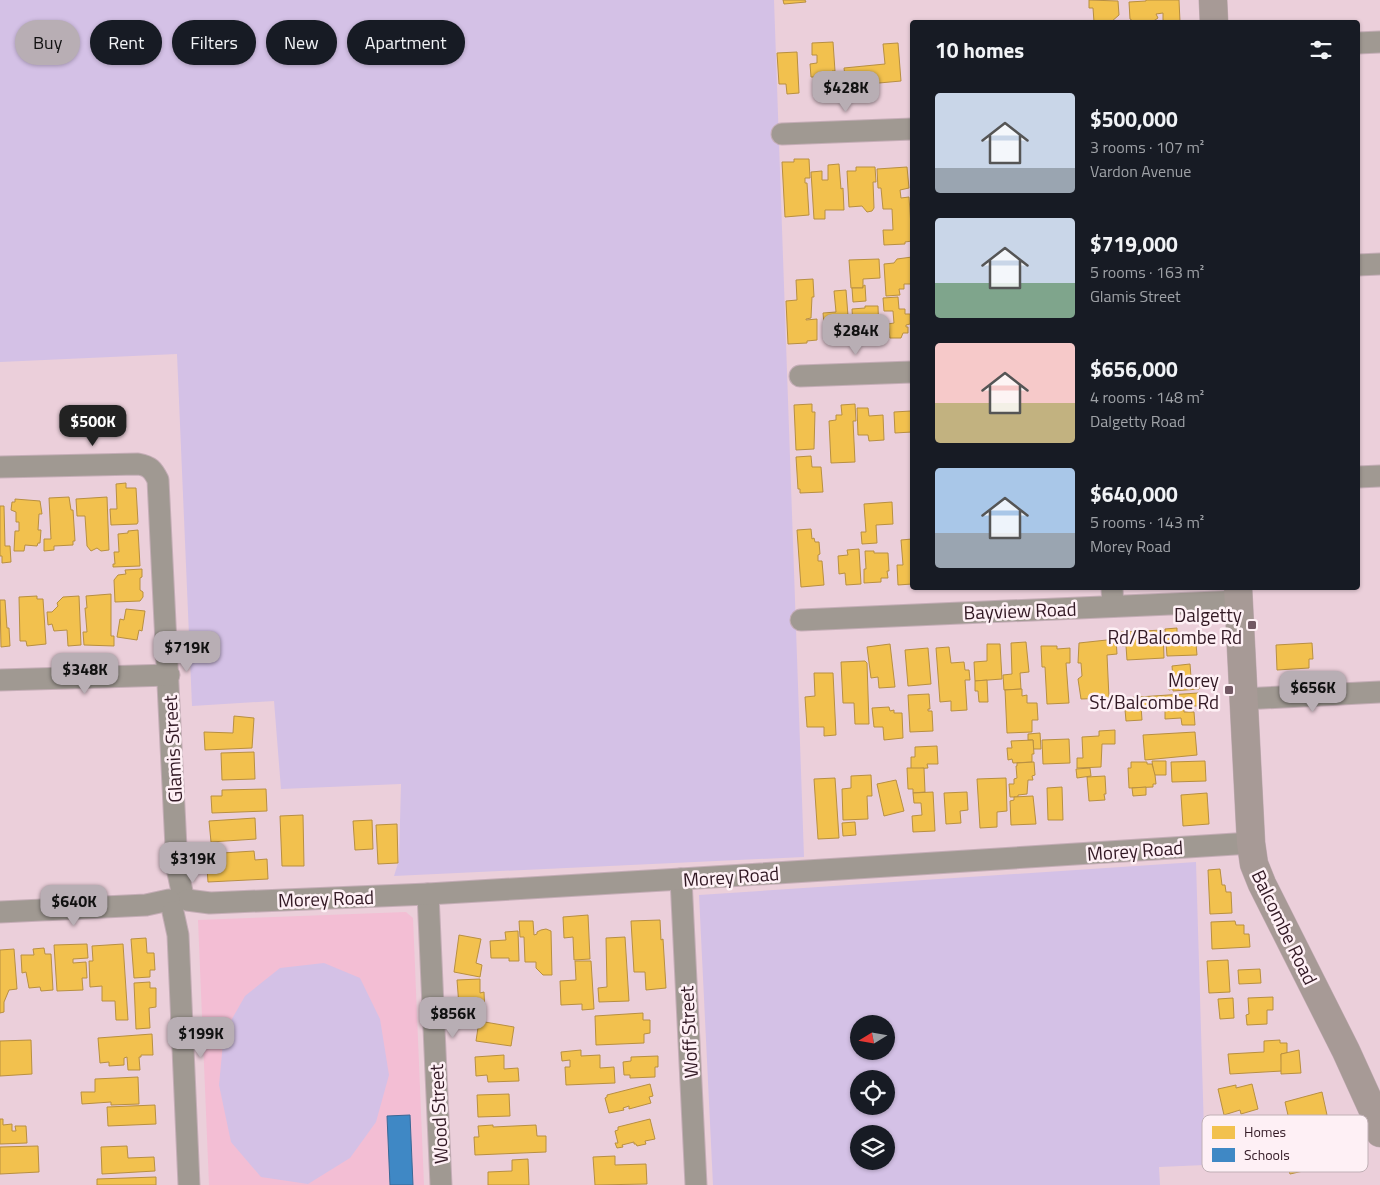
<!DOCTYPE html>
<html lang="en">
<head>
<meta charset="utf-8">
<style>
	body { margin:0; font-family:"Titillium Web",sans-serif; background:#20242c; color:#f1f3f6; height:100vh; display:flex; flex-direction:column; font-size:19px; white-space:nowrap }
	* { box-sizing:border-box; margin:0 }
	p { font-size:16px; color:#9ea1a6 }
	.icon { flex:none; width:28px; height:28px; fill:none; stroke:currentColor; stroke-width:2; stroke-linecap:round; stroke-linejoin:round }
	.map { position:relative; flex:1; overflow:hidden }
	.side { position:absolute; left:910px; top:20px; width:450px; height:570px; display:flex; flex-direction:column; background:#171b24; border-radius:5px; box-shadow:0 1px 4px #0004 }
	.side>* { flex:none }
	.hud { position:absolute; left:15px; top:20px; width:475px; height:45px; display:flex; gap:10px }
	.needle { width:32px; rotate:259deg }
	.tools { position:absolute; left:850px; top:1015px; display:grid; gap:10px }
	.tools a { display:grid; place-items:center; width:45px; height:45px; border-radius:50%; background:#171b24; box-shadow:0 1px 4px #0004; font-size:25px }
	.price { position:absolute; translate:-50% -42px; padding:0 11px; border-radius:10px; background:#b8aeb4; color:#111; font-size:16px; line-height:32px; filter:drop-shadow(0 1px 2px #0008) }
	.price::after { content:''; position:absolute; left:50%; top:30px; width:15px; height:11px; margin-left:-8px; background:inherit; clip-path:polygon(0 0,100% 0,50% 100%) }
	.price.current { background:#222; color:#fff }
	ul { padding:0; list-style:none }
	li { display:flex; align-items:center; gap:15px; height:125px; padding:0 25px }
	li span { display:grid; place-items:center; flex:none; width:140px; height:100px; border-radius:5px; color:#555 }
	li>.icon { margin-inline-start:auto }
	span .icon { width:60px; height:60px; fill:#fffc; stroke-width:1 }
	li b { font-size:21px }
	h2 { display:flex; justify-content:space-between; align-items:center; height:60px; padding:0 25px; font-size:21px }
	.tag { padding:0 18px; border-radius:22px; background:#171b24; box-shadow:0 1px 4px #0004; font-size:18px; line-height:45px }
	.tag.current { background:#b8aeb4; color:#111 }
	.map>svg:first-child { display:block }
	.built { fill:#f3bed4 }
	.green { fill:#d4c1e6; fill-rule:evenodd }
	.homes { fill:#f2c14e; stroke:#b88f41 }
	.schools { fill:#3f88c5; stroke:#3b6795 }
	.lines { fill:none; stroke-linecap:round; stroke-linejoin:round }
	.minor-casing { stroke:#c4adb6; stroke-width:23 }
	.major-casing { stroke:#c4adb6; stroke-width:29 }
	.minor { stroke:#a09992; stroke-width:21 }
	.major { stroke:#a79a96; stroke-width:28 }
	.poi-dot { fill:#735964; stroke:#fef0f5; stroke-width:2 }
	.labels { text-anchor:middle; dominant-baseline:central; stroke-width:5; stroke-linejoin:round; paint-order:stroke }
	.street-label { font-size:19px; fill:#321924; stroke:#fef0f5 }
	.poi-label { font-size:19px; fill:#321924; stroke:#fef0f5; text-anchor:end }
	.key { fill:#fef0f5; stroke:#c1b0b6; stroke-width:1 }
	.key-label { font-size:14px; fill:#321924 }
</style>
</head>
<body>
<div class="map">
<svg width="1380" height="1185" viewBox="0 0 1380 1185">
	<rect width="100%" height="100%" fill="#ebcfda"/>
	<polygon class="built" points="406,912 413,918 424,1185 209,1185 198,920"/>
	<g class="green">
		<polygon points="0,0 774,0 804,857 394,876 399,860 401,784 281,789 274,701 192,706 177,354 0,362"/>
		<path d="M1196,862L1205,1165L1159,1167L1160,1185H713L699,895ZM859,1024H886V1051H859ZM859,1079H886V1106H859ZM859,1134H886V1161H859Z"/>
		<polygon points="324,963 360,978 380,1019 389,1075 376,1122 350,1158 308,1184 261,1177 231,1142 219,1085 224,1033 245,996 280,968"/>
	</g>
	<g class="homes">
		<polygon points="783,0 805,0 806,2 784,4"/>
		<polygon points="1089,0 1118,1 1119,15 1111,22 1094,22 1093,8 1089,8"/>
		<polygon points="1146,0 1179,0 1180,22 1166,22 1163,20 1163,13 1156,14 1158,18 1152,22 1133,21 1130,19 1129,2 1146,1"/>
		<polygon points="833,42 835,71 832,71 832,89 819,89 818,77 811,77 810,64 817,63 817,55 812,55 812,43"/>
		<polygon points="898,43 901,81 846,86 844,68 885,64 883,44"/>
		<polygon points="797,52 799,93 787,94 786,84 779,84 777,53"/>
		<polygon points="794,159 809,159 810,178 805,178 805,183 807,183 809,215 785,217 782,162 794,162"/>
		<polygon points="839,164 841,189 843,188 844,210 825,210 825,219 814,219 811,172 822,171 822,180 828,180 828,165"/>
		<polygon points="856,167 875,167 876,182 873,182 874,208 872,211 867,212 862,206 849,207 847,171 856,171"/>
		<polygon points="907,167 909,188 900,190 901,198 909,197 912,241 905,242 905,244 884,245 883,230 893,230 892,209 883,209 881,188 878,188 877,169"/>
		<polygon points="912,257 912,284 904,284 904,289 899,289 900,295 886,296 884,264 894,263 897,259"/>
		<polygon points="879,259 880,278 863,279 863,288 851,288 849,260"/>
		<polygon points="813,279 814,297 812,297 811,318 806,319 806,320 817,319 817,340 807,341 807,343 788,344 786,301 797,300 796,280"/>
		<polygon points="865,285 866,301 853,302 852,288 863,288 863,286"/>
		<polygon points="846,290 850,342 836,343 835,334 830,334 829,323 824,324 823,313 836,312 834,291"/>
		<polygon points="898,297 899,309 905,309 905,314 910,314 910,324 906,325 906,327 908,327 908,333 903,333 901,338 890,338 888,324 894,323 893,311 884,311 883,298"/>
		<polygon points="865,306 878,306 879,337 869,337 869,342 854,342 852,309 865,308"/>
		<polygon points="812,404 812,412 815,412 814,449 796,450 794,405"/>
		<polygon points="855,404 856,421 853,421 855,462 831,463 829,421 836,420 836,415 842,415 841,405"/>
		<polygon points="911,405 912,405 912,443 912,432 895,433 894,412 911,411"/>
		<polygon points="857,408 868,408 869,416 883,415 884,440 869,441 868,435 858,435"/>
		<polygon points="811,456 812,467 821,467 823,492 800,493 800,489 798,489 796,457"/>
		<polygon points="126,483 126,488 136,488 138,522 137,524 111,525 110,509 117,509 116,484"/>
		<polygon points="69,497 71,510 73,510 75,541 73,541 73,545 54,546 54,550 44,551 44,539 51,539 49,498"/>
		<polygon points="107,497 109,550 101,551 97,548 91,551 87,546 85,516 77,516 76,499"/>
		<polygon points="15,499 40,501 42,514 39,514 38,530 41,530 40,543 38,543 37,546 25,545 24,551 14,551 15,531 19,531 19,522 16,522 16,512 11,510 12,502 15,502"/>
		<polygon points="892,502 893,524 876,525 877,543 862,544 861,532 866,532 864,504"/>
		<polygon points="0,506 4,506 5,546 10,546 11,562 2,563 2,556 0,556"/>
		<polygon points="811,529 812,539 814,538 815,542 819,542 820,554 818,555 818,561 822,561 824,585 801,587 797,530"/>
		<polygon points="138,530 140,566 113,567 113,564 115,564 114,552 119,552 118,534 128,533 128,531"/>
		<polygon points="912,539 912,584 898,585 897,565 903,565 901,540"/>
		<polygon points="859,549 861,584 846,585 845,573 839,574 838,556 848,555 847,550"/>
		<polygon points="865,551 874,551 874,553 888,553 889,571 887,571 888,578 881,578 881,582 864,583 864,569 866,569"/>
		<polygon points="142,569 142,577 140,578 140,590 143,592 143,597 140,601 115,602 114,580 118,575 126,574 125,570"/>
		<polygon points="111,594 111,636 114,636 114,646 84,645 83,632 87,632 85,608 87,608 86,596"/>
		<polygon points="37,596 37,599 43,599 46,644 27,646 26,641 20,641 19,597"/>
		<polygon points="79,596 81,645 68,646 67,630 54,631 52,624 48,625 47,612 52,612 58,606 57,603 63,597"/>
		<polygon points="0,600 5,600 7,628 9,628 10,646 1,647"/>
		<polygon points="126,609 145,611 142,631 139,630 137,640 117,637 120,619 124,620"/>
		<polygon points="1177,628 1177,635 1193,634 1193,644 1196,644 1197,655 1167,656 1165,629"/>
		<polygon points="1163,630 1164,658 1127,660 1126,646 1122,646 1121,632"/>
		<polygon points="1116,639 1117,654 1107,655 1109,698 1081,699 1078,679 1082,676 1081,663 1078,663 1079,643"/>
		<polygon points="1026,642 1029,672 1020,673 1021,689 1004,690 1003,675 1012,674 1011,643"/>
		<polygon points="1312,643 1313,659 1309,659 1309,668 1277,670 1276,645"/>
		<polygon points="890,644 895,687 879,688 878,677 871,678 867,647"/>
		<polygon points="987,644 1000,644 1002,679 975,681 974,662 987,661"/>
		<polygon points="1041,646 1057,646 1057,649 1070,648 1070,663 1066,663 1069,703 1047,704 1045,667 1042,667"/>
		<polygon points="949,647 951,663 964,662 965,670 969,670 970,680 965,680 967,710 951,711 951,701 940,702 936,648"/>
		<polygon points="928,648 931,684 908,686 905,650"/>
		<polygon points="865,661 867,663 869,724 855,724 854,703 843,703 841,662"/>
		<polygon points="1190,664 1191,677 1199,677 1199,689 1173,691 1173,689 1169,690 1168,678 1173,678 1172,666"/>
		<polygon points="814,673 833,673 836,735 824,736 824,727 807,727 805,697 815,696"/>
		<polygon points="987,680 988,702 979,702 978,691 975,691 975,681"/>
		<polygon points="1022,689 1022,696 1027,695 1027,703 1037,703 1038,720 1032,720 1032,732 1007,733 1005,690"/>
		<polygon points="1198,693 1199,706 1184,706 1184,712 1194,712 1195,725 1182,725 1181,718 1165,719 1165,708 1143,709 1143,707 1141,706 1142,720 1126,721 1124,698"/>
		<polygon points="929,694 930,709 928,709 928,711 932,711 933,731 910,732 908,695"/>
		<polygon points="889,707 890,711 894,710 894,713 902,713 903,738 884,740 883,727 874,727 872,708"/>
		<polygon points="234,716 254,718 252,748 205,750 204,732 233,733"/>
		<polygon points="1115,730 1115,744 1102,744 1101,767 1077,768 1077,758 1083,758 1082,737 1099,736 1099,731"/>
		<polygon points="1195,732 1197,755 1145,760 1143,735"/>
		<polygon points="1040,733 1041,749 1033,749 1033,740 1028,740 1028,734"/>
		<polygon points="1069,739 1070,763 1043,764 1042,740"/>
		<polygon points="1033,740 1034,754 1032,754 1032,762 1013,763 1012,759 1008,760 1007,748 1012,748 1011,741"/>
		<polygon points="937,746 938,764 927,764 928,768 911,769 911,757 915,757 915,747"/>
		<polygon points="254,752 255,779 222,780 221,753"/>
		<polygon points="1152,761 1166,761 1166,775 1154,775"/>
		<polygon points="1205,761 1206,781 1172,782 1171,762"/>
		<polygon points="1034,762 1035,775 1032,776 1033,780 1028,780 1027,794 1018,795 1018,797 1010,797 1009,784 1014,784 1014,779 1017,778 1016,766 1017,766 1017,763"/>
		<polygon points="1131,762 1147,762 1147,764 1152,764 1155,775 1156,784 1153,784 1153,787 1129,788 1128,768 1131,768"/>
		<polygon points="907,768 924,768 925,792 913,793 913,789 908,789"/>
		<polygon points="1090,768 1091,776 1077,778 1076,769"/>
		<polygon points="871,775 872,796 867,796 868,819 843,820 842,789 851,788 851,776"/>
		<polygon points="1105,776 1106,794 1104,794 1105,800 1089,801 1087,777"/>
		<polygon points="835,778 839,838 818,839 814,779"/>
		<polygon points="1006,778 1007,811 997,812 997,827 980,828 977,779"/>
		<polygon points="896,780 904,811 884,816 877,784"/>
		<polygon points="1062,787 1063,820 1048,820 1047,788"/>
		<polygon points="1146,787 1146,795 1133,796 1132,788"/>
		<polygon points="266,789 267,811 212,813 211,796 222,796 222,790"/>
		<polygon points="933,792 935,831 913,832 912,816 922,815 921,803 914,803 913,793"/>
		<polygon points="967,792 968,810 960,811 961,823 946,824 944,793"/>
		<polygon points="1207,793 1209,824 1183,826 1181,795"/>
		<polygon points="1033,796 1036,824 1011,825 1010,801 1014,800 1014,797"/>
		<polygon points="303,815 304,866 282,866 280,816"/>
		<polygon points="255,818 256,839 211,842 209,821"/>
		<polygon points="372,820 373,849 355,850 353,821"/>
		<polygon points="855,822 856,835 843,836 842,823"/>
		<polygon points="397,824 398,863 378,864 376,825"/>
		<polygon points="254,851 255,860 267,859 268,879 208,882 206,854"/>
		<polygon points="1220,869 1222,885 1225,885 1226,892 1231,892 1232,913 1210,914 1208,870"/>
		<polygon points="588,915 590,959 574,960 573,937 564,938 563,917"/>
		<polygon points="660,920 661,940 663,939 666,988 646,990 645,972 634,972 631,921"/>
		<polygon points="519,921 533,921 534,935 537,934 537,932 541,930 546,929 551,931 552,975 543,975 536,968 536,962 525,962 524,937 520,937"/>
		<polygon points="1235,921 1236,925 1244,925 1244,934 1249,934 1250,947 1212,949 1211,922"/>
		<polygon points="518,931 519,961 509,961 509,958 491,958 490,941 506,940 505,932"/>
		<polygon points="459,935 481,939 476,963 482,965 480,977 454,972"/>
		<polygon points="625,937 629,1001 599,1002 598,988 607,987 606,938"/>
		<polygon points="146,938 147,953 154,953 155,970 150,970 150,977 134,978 131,939"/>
		<polygon points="87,944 88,958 73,959 73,963 86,962 87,978 82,978 83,990 57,991 54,945"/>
		<polygon points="123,944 128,1020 116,1020 115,1001 102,1001 102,986 90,987 89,961 93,961 92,946"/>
		<polygon points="44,948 45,954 51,954 53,990 41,991 40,987 29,988 26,972 22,973 21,955 34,955 33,949"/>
		<polygon points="14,949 17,989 9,990 4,1002 4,1012 0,1013 0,950"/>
		<polygon points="1228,960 1230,992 1209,993 1207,961"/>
		<polygon points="575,961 591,961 594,1009 582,1010 582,1004 561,1005 560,981 576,980"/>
		<polygon points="1260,969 1261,983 1239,984 1238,970"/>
		<polygon points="480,979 480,993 484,992 485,1015 467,1016 467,1013 456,1014 456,1006 459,1006 457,980"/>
		<polygon points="150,982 150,988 156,988 156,1007 149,1008 150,1028 136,1029 134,983"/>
		<polygon points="1273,997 1273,1010 1267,1010 1267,1024 1247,1025 1246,1015 1249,1014 1248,998"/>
		<polygon points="1233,998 1234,1018 1220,1019 1218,999"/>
		<polygon points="643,1013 643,1020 650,1020 650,1033 644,1034 644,1043 596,1045 595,1016"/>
		<polygon points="479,1021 514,1027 511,1046 476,1041"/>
		<polygon points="152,1034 153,1055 141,1055 141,1057 139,1057 140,1070 128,1070 127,1057 124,1058 124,1065 109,1066 109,1062 100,1063 98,1038"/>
		<polygon points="31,1040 32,1074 0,1076 0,1041"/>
		<polygon points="1280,1040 1280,1043 1287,1043 1287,1053 1281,1054 1282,1071 1230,1074 1228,1054 1264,1052 1264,1041"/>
		<polygon points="581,1050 581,1056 600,1055 600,1068 614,1067 615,1083 566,1085 565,1067 570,1067 570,1060 562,1061 561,1052"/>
		<polygon points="1299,1050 1301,1073 1281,1074 1281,1054"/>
		<polygon points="504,1055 504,1069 518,1068 519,1081 488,1082 487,1075 476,1076 475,1057"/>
		<polygon points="658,1056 658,1067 655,1067 655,1077 630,1078 630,1075 624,1075 623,1062 631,1061 631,1057"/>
		<polygon points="138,1077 139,1104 111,1105 111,1102 82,1104 81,1092 95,1092 95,1079"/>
		<polygon points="650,1084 653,1096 649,1097 651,1103 629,1109 629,1106 623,1108 624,1110 609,1113 605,1098 607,1097 607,1095"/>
		<polygon points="1252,1084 1258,1109 1241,1114 1240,1110 1224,1115 1218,1089 1236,1085 1236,1088"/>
		<polygon points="1322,1092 1327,1115 1290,1124 1285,1102"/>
		<polygon points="509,1094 510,1116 478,1117 477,1095"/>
		<polygon points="155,1105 156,1124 108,1126 107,1107"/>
		<polygon points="0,1119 3,1119 3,1125 12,1124 12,1131 16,1131 15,1126 26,1126 27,1143 0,1144"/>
		<polygon points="650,1119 655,1139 645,1141 646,1144 637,1146 636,1144 634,1144 634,1142 622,1145 623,1147 617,1148 615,1143 618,1143 615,1131 618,1130 618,1127"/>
		<polygon points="493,1125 493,1127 536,1125 537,1136 546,1136 546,1152 475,1155 474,1137 479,1137 478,1126"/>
		<polygon points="38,1146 39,1172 0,1174 0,1147"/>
		<polygon points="127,1146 128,1158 154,1157 155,1171 102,1174 101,1147"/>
		<polygon points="1306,1146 1312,1169 1290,1174 1288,1168 1280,1171 1276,1153"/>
		<polygon points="615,1156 615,1165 646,1164 647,1184 595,1185 593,1157"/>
		<polygon points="528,1159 529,1185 488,1185 488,1172 512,1171 512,1160"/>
		<polygon points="156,1177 156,1185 97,1185 97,1179"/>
	</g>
	<polygon class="schools" points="410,1115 413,1185 390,1185 387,1116"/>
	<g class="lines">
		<g class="minor-casing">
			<g id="minor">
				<polyline points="1358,43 1380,42"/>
				<polyline points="782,134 912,129"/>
				<polyline points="1358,265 1380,264"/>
				<polyline points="800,376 912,372"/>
				<path d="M0,467L138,464C150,466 153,470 158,480L177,868L183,896"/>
				<polyline points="1358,477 1380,476"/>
				<polyline points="1112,588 1113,606"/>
				<polyline points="801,620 1239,601"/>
				<polyline points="0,680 169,675"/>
				<polyline points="1243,699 1380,692"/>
				<polyline points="681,879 696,1185"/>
				<polyline points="428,894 441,1185"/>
				<polyline points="187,900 210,903 428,894 681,879 1251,843"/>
				<polyline points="0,912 146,905 169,900"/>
				<polyline points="173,912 178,935 189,1185"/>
			</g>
		</g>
		<g class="major-casing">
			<g id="major">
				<polyline points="1213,0 1214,22"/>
				<polyline points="1238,588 1251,843 1254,864 1262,884 1346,1051 1376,1117 1380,1133"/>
			</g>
		</g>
		<use href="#minor" class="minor"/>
		<use href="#major" class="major"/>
	</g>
	<g class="poi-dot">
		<rect x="1247" y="620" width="10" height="10" rx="2.5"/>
		<rect x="1224" y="685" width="10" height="10" rx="2.5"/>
	</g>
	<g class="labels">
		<g class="street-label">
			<text transform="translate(1020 610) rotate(-2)">Bayview Road</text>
			<text transform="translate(172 749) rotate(-93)">Glamis Street</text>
			<text transform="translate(1135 850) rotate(-4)">Morey Road</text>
			<text transform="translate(731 876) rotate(-4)">Morey Road</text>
			<text transform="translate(326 898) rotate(-2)">Morey Road</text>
			<text transform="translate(1285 927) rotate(64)">Balcombe Road</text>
			<text transform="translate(688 1032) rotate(-93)">Woff Street</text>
			<text transform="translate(438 1114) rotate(-93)">Wood Street</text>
		</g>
		<g class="poi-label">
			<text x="1242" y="614">Dalgetty<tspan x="1242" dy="22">Rd/Balcombe Rd</tspan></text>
			<text x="1219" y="679">Morey<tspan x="1219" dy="22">St/Balcombe Rd</tspan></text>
		</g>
	</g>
	<rect x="1202" y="1115" width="166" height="57" rx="8" class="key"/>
	<rect x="1212" y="1126" width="23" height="13" fill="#f2c14e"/>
	<rect x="1212" y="1148" width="23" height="14" fill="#3f88c5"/>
	<g class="key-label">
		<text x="1244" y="1137">Homes</text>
		<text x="1244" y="1160">Schools</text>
	</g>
</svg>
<div class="tools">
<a><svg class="needle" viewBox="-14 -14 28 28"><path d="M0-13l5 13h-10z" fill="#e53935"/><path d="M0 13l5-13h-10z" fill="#9ea1a6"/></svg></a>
<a><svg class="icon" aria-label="locate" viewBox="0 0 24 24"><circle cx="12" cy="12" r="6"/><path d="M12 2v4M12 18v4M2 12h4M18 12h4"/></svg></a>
<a><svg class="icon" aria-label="layers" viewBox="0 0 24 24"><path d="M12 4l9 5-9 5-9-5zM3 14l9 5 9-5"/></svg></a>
</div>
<b class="price" style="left:846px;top:113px">$428K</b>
<b class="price" style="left:856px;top:356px">$284K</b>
<b class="price current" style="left:93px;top:447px">$500K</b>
<b class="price" style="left:187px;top:673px">$719K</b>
<b class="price" style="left:85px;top:695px">$348K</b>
<b class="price" style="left:1313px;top:713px">$656K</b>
<b class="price" style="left:193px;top:884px">$319K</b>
<b class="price" style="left:74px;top:927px">$640K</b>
<b class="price" style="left:453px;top:1039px">$856K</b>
<b class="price" style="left:201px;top:1059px">$199K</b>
<div class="hud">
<a class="tag current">Buy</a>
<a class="tag">Rent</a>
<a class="tag">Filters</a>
<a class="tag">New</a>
<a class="tag">Apartment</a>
</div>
<section class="side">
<h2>10 homes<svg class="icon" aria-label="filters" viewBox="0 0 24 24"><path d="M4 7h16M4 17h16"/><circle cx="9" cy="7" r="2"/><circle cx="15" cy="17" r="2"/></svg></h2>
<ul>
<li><span style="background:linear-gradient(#c9d6e8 75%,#9aa5b1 0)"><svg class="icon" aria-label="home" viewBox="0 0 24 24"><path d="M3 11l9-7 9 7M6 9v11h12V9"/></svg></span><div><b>$500,000</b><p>3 rooms · 107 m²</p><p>Vardon Avenue</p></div></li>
<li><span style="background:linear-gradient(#c9d6e8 65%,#7fa58c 0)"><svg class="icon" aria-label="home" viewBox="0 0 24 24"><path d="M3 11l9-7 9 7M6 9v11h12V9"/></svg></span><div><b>$719,000</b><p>5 rooms · 163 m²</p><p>Glamis Street</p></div></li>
<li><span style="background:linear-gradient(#f6c9c9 60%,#c2b280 0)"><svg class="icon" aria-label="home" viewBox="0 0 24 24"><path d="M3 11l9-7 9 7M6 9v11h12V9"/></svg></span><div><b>$656,000</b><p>4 rooms · 148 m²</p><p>Dalgetty Road</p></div></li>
<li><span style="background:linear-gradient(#a9c7e8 65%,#9aa5b1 0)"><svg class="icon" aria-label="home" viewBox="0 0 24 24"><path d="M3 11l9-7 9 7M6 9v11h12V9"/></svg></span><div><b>$640,000</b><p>5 rooms · 143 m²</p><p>Morey Road</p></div></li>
</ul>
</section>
</div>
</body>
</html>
